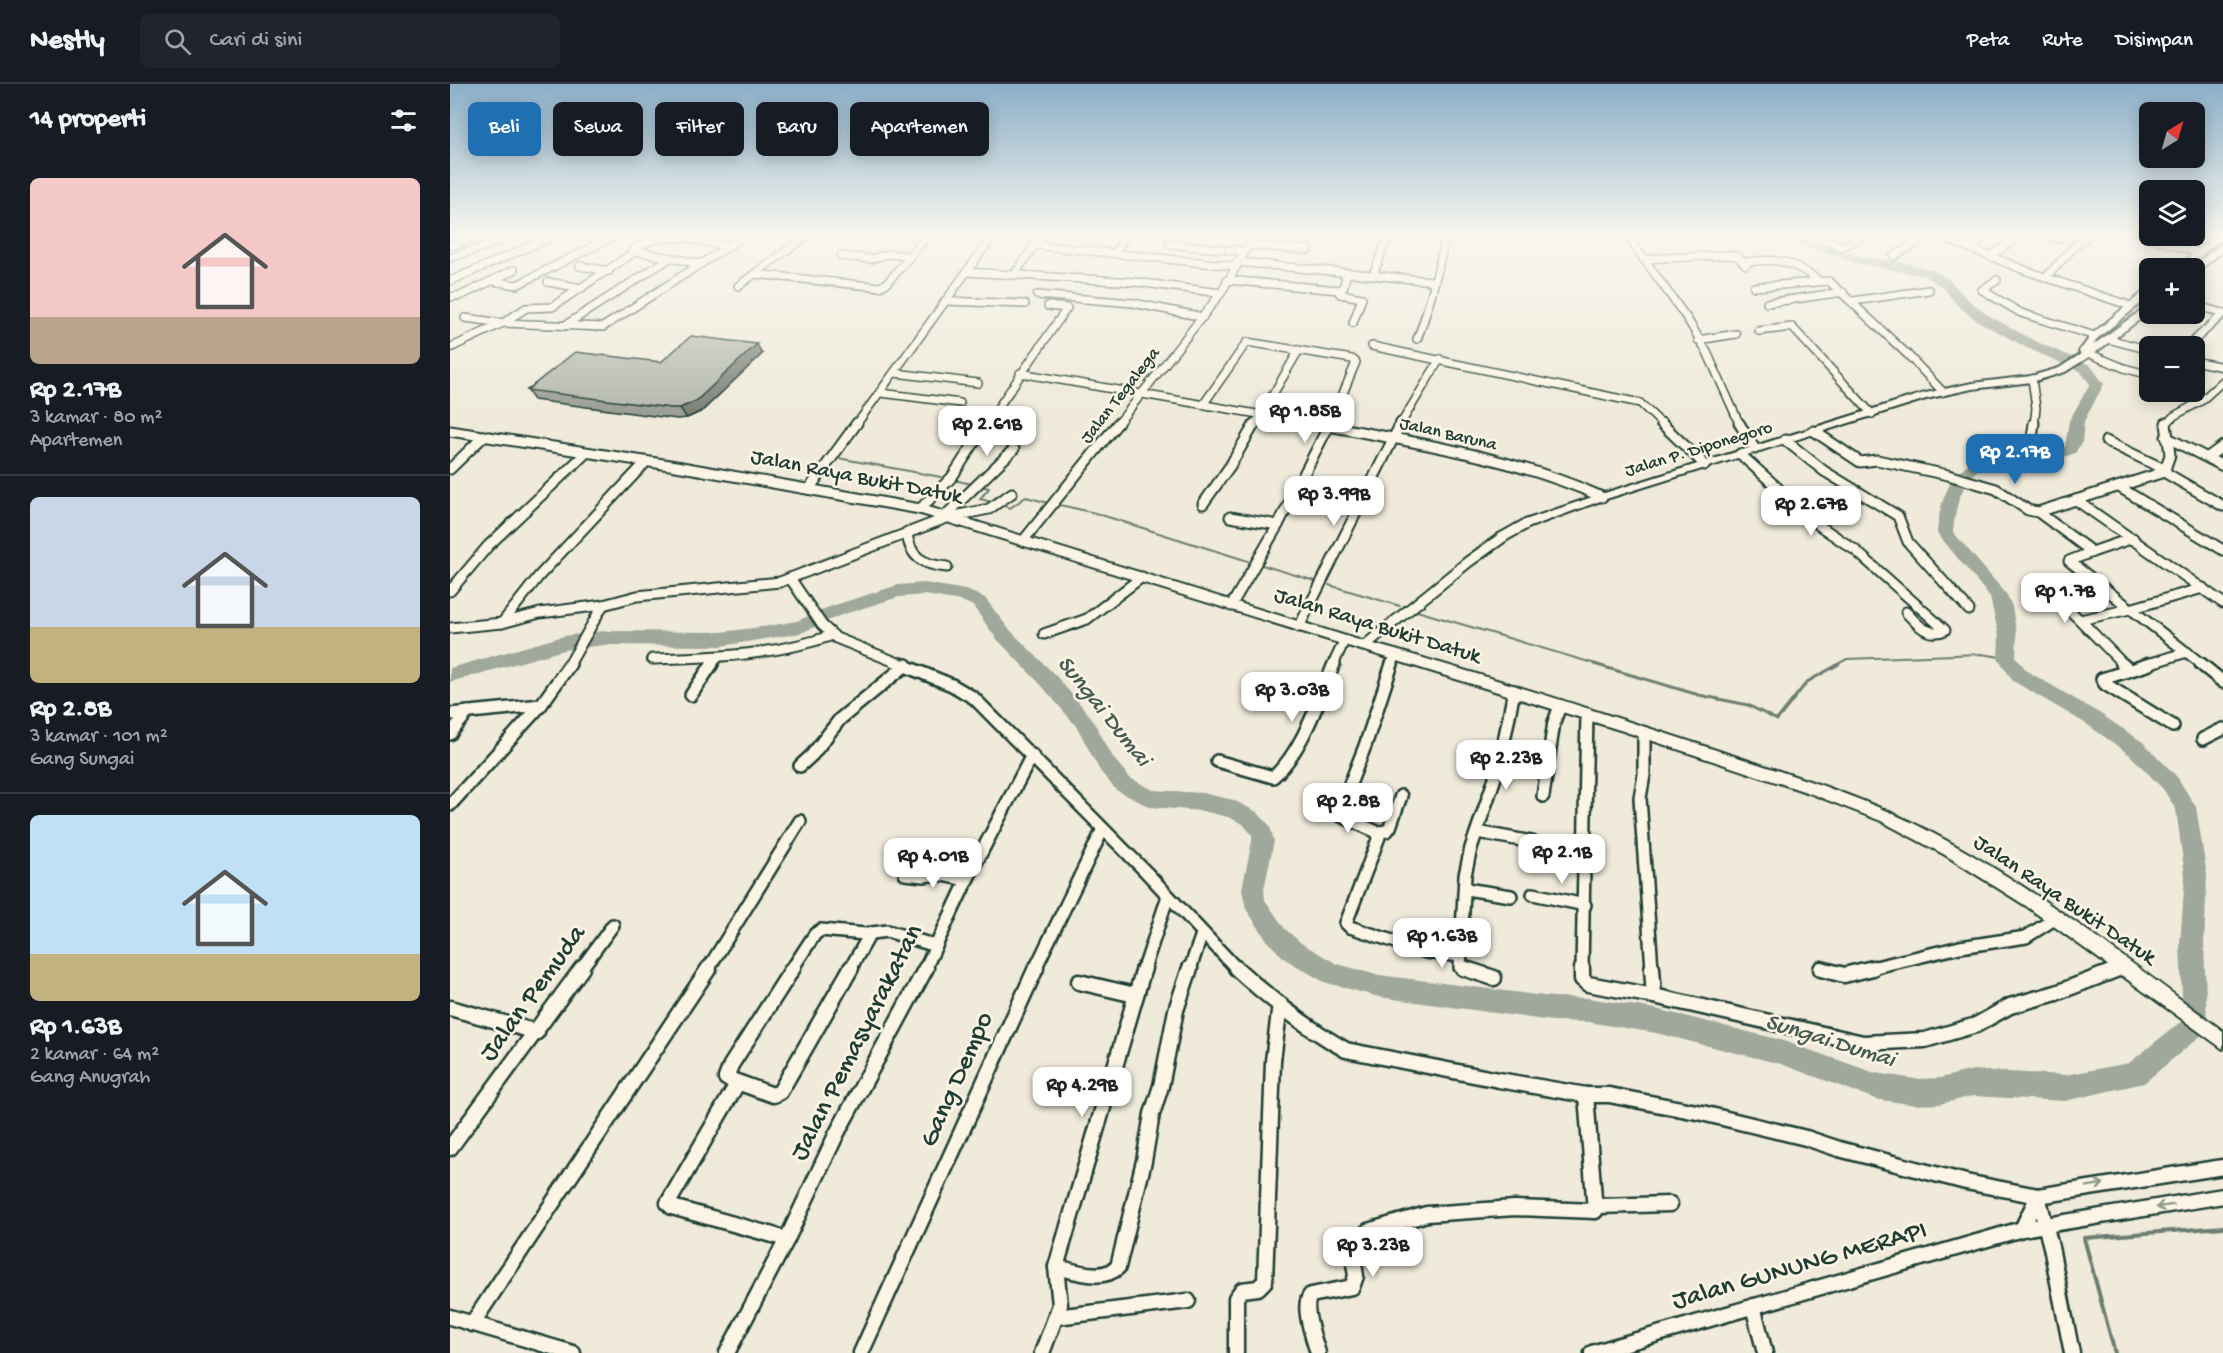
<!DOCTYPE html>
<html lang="id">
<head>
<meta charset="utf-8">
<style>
	body { margin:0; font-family:"Gochi Hand",sans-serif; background:#20242c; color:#f1f3f6; height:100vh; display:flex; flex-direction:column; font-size:22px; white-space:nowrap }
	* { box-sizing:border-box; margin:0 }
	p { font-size:20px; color:#9ea1a6 }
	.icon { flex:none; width:33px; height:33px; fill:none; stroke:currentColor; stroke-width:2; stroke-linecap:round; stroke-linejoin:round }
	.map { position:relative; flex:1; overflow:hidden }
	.details { display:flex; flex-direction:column; background:#171b24; width:450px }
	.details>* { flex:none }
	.top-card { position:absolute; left:18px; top:18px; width:570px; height:54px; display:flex; gap:12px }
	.needle { width:39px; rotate:37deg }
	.fabs { position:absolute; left:1689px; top:18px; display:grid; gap:12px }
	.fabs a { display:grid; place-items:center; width:66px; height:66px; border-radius:9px; background:#171b24; box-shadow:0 3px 15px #0003; font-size:30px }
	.price { position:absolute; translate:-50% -51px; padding:0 14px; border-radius:12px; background:#fff; color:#222; font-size:20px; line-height:39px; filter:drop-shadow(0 2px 3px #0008) }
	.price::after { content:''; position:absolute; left:50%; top:36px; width:18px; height:14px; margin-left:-9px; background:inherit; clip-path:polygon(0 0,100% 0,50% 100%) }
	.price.on { background:#1f6fb2; color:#fff }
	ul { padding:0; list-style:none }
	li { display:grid; align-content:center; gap:12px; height:318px; padding:0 30px }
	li+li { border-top:2px solid #363941 }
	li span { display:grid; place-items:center; height:186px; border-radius:9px; color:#555 }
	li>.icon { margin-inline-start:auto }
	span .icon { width:108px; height:108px; fill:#fffc; stroke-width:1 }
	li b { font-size:26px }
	h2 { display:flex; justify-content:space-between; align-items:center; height:72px; padding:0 30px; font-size:26px }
	.chip { padding:0 21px; border-radius:9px; background:#171b24; box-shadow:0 3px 15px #0003; font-size:21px; line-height:54px }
	.chip.on { background:#1f6fb2; color:#fff }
	header { display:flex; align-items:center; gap:36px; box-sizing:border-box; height:84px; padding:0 30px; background:#171b24; border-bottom:2px solid #363941 }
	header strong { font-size:28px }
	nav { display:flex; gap:33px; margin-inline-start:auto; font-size:21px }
	.search { width:420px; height:54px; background:#20242c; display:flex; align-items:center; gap:15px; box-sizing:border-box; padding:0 21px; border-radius:9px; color:#9ea1a6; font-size:22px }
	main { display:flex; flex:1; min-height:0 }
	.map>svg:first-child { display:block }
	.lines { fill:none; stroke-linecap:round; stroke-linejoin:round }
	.stream-far2 { stroke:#6c7d71; stroke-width:2 }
	.stream-far1 { stroke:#6c7d71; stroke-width:3 }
	.stream { stroke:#6c7d71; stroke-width:4 }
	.river { fill:#9fa89a; fill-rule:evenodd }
	.minor-far3-casing { stroke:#1f3d34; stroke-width:10 }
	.minor-far2-casing { stroke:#1f3d34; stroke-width:13 }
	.minor-far1-casing { stroke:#1f3d34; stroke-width:16 }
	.minor-casing { stroke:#1f3d34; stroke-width:19 }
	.major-casing { stroke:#1f3d34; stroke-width:4 }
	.minor-far3 { stroke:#fcf5e5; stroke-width:7 }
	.minor-far2 { stroke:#fcf5e5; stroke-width:9 }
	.minor-far1 { stroke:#fcf5e5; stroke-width:11 }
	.minor { stroke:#fcf5e5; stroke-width:14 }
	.major { fill:#fcf5e5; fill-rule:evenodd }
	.wall { fill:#9c9f95; stroke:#1f3d34; stroke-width:1.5 }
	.shaded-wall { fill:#7f8279; stroke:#1f3d34; stroke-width:1.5 }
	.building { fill:#b5b9ad; stroke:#1f3d34; stroke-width:1.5 }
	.oneway { stroke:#8e998c }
	.labels { text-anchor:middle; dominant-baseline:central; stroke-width:5; stroke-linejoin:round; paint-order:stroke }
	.far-street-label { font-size:18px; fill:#1f3d34; stroke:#fcf5e5 }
	.street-label { font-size:22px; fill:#1f3d34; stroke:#fcf5e5 }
	.water-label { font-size:24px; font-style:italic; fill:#455d53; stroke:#fcf5e5 }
	.near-street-label { font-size:27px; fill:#1f3d34; stroke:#fcf5e5 }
</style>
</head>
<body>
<header>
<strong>Nestly</strong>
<div class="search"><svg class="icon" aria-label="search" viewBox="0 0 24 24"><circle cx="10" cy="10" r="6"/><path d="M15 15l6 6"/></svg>Cari di sini</div>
<nav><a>Peta</a><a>Rute</a><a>Disimpan</a></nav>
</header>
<main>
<section class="details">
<h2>14 properti<svg class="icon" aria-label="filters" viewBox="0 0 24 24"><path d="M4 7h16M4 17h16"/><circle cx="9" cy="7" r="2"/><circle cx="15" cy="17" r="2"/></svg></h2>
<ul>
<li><span style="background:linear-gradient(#f6c9c9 75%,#b9a48a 0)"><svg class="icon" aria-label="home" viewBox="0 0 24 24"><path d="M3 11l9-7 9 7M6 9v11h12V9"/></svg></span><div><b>Rp 2.17B</b><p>3 kamar · 80 m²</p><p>Apartemen</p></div></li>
<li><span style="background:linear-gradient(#c9d6e8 70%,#c2b280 0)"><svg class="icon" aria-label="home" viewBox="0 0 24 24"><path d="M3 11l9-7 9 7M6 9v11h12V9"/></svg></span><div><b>Rp 2.8B</b><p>3 kamar · 101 m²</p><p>Gang Sungai</p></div></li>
<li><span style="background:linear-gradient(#bfe0f5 75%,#c2b280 0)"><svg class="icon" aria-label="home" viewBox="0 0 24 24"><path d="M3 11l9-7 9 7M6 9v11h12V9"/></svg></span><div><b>Rp 1.63B</b><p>2 kamar · 64 m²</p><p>Gang Anugrah</p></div></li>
</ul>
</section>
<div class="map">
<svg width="1773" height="1269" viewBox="0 0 1773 1269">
	<rect width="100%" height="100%" fill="#efeada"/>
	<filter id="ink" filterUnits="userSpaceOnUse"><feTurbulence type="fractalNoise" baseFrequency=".0167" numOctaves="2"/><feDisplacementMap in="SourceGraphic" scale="12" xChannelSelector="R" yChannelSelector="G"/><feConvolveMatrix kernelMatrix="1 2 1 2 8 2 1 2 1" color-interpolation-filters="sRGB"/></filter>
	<g filter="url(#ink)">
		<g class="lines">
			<g class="stream-far2">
				<polyline points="388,374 491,393"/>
				<polyline points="504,396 539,404 530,415 542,418"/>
				<polyline points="610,421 645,429 798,477"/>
				<polyline points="555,422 560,424 576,413 595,418"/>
				<polyline points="812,481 865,497"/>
				<polyline points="879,501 950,522"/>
				<polyline points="967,527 1149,581"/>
				<polyline points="1386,581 1397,575 1531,570 1557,574"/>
			</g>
			<polyline class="stream-far1" points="1144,580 1249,611 1298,621 1327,636 1357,598 1389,580"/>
			<polyline class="stream" points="1665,1269 1634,1154 1773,1143"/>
			<path class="river" d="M1321,150H1338L1411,173L1447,177L1483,186L1501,197L1516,214L1536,230L1587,258L1640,281L1654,300L1634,337L1632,358L1625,369C1617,372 1607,376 1598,377C1580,378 1559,372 1542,378C1513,388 1505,422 1503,448L1557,511L1562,523L1567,552L1566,573L1577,587L1649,629L1694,659L1727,693L1746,723L1757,792L1754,860L1757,941L1754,949L1694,999L1615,1017L1523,1012L1490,1020L1466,1021L1425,1015L1331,980L1206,949L1138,938L1102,937L929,913L874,898L835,875L819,859L796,825L792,805L802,757V751L793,740L778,733L753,727L700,723L666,706L650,687L627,643L592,602L546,554L523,522L512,517L475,511L449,513L391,531L351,549L271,562L154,561L114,566L0,598V584L114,552L154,547L271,548L319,542L347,537L379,523L448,501L475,499L516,506L535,514L558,544L606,592L641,633L664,675L680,694L703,706L753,709L783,716L807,728L820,742L824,757L814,805L815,816L835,845L851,859L887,880L929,891L1102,913L1138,914L1206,925L1331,956L1425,989L1466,995L1490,994L1523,986L1615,991L1679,979L1733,936L1730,860L1735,792L1726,725L1713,705L1680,671L1635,639L1563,597L1548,574L1549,552L1540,513L1487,449C1491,402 1509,371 1559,367C1578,365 1595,368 1615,363L1619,337L1640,300L1630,287L1577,264L1526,236L1506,220L1493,203L1475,192L1405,179Z"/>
			<g class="minor-far3-casing">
				<g id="minor-far3">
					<polyline points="131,150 154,157"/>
					<polyline points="1176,150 1238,236 1257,268 1290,341"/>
					<polyline points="1364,150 1392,163 1417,150"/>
					<polyline points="1485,150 1577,187 1681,222"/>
					<polyline points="1594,150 1608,155"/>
					<polyline points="1689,150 1749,169"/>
					<polyline points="720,160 771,165"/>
					<polyline points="585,161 784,182"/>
					<polyline points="800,161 858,166"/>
					<polyline points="0,162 33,150"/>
					<polyline points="1520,164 1535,153 1533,150"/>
					<polyline points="778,166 796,167"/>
					<polyline points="186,167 251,180"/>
					<polyline points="665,169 676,150"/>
					<polyline points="391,172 421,175 438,170 460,172"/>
					<polyline points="1444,172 1481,150"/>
					<polyline points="1540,172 1573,150"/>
					<polyline points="0,174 51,157 56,153 53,150"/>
					<polyline points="1193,175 1278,171 1287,172 1296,181"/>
					<polyline points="787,178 983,197"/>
					<path d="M1295,178C1328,174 1341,176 1368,196"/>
					<polyline points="130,182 159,187"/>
					<polyline points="516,188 686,198 771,209"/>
					<polyline points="304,190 430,203 437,199 479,150"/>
					<polyline points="564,191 593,150"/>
					<polyline points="923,191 939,150"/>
					<polyline points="1596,193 1626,161 1638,152"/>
					<polyline points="777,196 889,206 893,204 897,189"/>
					<polyline points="1547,196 1532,206 1571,229 1645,252"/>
					<polyline points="0,197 108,150"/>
					<polyline points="42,197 67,201 168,150"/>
					<polyline points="98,198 132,204"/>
					<polyline points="288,202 359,150"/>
					<polyline points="1304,203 1379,197 1458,271 1493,308"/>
					<polyline points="888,206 890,210 912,214 903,239"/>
					<polyline points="587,211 683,219 753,233"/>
					<polyline points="0,213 12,211 64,186"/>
					<polyline points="495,217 575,220"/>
					<polyline points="1403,217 1479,206"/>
					<polyline points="1317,219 1393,208"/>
					<polyline points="1744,221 1773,229"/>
					<polyline points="15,234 53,239 153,243 297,150"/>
					<polyline points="114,242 220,174"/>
					<polyline points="1309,247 1342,243 1422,330"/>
					<path d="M967,255C981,221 987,185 997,150"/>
					<polyline points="1658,255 1700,266"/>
					<polyline points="1248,256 1286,250"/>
					<polyline points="922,262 1190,319 1213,341"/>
					<polyline points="1738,262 1773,230"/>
					<path d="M0,264L53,239L76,224L102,223L186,167L184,165C215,145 245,155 278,163"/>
					<polyline points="1633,267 1674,284 1700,291"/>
					<polyline points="1744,277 1773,283"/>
					<polyline points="445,289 528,299"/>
					<polyline points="570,289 871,341"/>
					<polyline points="1582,295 1586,324 1584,341"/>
					<polyline points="431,309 510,319"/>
					<polyline points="755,318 797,258 902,275 906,278 880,341"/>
					<polyline points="406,341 544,150"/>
					<polyline points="536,341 617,224 598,222"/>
					<polyline points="667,341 771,209 805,150"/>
					<polyline points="805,341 849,266"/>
					<polyline points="950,341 990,275"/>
					<polyline points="1715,341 1724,332 1751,317 1773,297"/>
				</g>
			</g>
			<g class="minor-far2-casing">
				<g id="minor-far2">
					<path d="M863,339C961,358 1061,372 1152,413"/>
					<polyline points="1211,339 1255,381"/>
					<polyline points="1289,339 1305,365"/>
					<polyline points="0,347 226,382 470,425 913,562"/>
					<polyline points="1364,347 1410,378 1427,376 1498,391 1546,405 1578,426 1588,428 1714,388 1720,371 1716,339"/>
					<polyline points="1716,353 1773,382"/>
					<polyline points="1335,356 1374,387 1448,432 1458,458 1519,526"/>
					<polyline points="1656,357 1716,386"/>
					<polyline points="1581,362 1584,339"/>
					<path d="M1290,370L1370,442L1405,466L1495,546C1478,554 1467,540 1456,528"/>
					<polyline points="1758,373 1773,362"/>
					<polyline points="0,385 34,352"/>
					<polyline points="1714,388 1773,422"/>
					<polyline points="1669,403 1773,466"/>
					<polyline points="359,405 407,339"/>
					<polyline points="1626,416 1773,519"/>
					<polyline points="753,420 780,382 805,339"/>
					<polyline points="470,425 502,393 537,339"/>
					<polyline points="1588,428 1642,468 1619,477 1753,581"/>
					<polyline points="495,432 564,365"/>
					<polyline points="780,433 828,441"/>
					<path d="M457,448C459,473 473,481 497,483"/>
					<polyline points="573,457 668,339"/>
					<polyline points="1642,468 1683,454"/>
					<polyline points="340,494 372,541 386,554 453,581"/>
					<polyline points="0,507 38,462 136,369"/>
					<polyline points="781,522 828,441 880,339"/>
					<polyline points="1630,536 1610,518 1658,507"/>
					<polyline points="52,539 89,492 196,378"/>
					<polyline points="849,543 951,339"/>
					<polyline points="0,544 52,539 90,529 153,521 187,512 330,498 499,433 539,425 562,409"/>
					<polyline points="594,550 637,535 692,493"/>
					<path d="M202,575C264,573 324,572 383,551"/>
					<polyline points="119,581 153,521"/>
					<polyline points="260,581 268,573"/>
					<polyline points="883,581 894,557"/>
					<polyline points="942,581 945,571"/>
					<polyline points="1674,581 1630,536 1680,525 1753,504"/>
					<polyline points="1695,581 1737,568"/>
				</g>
			</g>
			<g class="minor-far1-casing">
				<g id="minor-far1">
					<polyline points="450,580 502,601 524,614 696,788 787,885"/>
					<polyline points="942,580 915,662 889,728 891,732 927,748 929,753 896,839 900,843 976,868 1011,872"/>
					<polyline points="1672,580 1678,585"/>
					<polyline points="1700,580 1652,595 1655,600 1723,642"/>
					<polyline points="1751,580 1773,598"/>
					<polyline points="241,611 262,580"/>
					<polyline points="0,630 91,621"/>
					<polyline points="1194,649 1194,691 1190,714 1202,885"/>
					<polyline points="0,650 18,628"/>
					<polyline points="1753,655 1773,645"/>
					<path d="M767,677L823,693C851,670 870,613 884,580"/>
					<polyline points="350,682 362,671 390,635 456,581"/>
					<polyline points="1093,712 1104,638 1110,622"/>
					<polyline points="0,721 91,621 120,580"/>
					<polyline points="927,748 937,747 940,743 951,712"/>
					<polyline points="1027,748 1082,758"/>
					<polyline points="455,790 474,792 488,790 517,796"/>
					<polyline points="1016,805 1061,812"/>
					<polyline points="1083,810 1135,821"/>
					<polyline points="131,885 163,841"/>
					<polyline points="258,885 350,737"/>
					<polyline points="342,885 365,850 371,846 415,850 437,847 486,862"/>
					<polyline points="400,885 420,850"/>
					<polyline points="475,885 517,796 582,671"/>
					<polyline points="585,885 653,745"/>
					<polyline points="694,885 718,812"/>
					<polyline points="740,885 752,850"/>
					<polyline points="1017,885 1010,883 1015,791 1021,764 1049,682 1064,607"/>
					<polyline points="1132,885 1137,630"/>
					<polyline points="1417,885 1510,863 1576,853 1606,834"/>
					<polyline points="1667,885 1673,883"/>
				</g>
			</g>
			<g class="minor-casing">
				<g id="minor">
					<polyline points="343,884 281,981 276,994 323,1011 330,1008 401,884"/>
					<path d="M786,884C819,914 857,944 896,966L1049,996L1136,1011H1159L1252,1029L1356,1054L1389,1065L1516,1098L1588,1112L1773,1083"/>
					<polyline points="1013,884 1044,894"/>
					<polyline points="1132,884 1132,895 1138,900 1204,912 1413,959 1475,956 1526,941 1560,922 1606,909 1671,884"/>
					<polyline points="1202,884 1204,912"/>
					<polyline points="1371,885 1394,891 1423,884"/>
					<polyline points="629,898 685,911"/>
					<polyline points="0,924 87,948"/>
					<polyline points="287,1000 218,1119 222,1123 337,1155"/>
					<polyline points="1136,1011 1145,1127"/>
					<polyline points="0,1064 132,884"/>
					<polyline points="1588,1112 1601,1163 1622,1269"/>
					<polyline points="1572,1145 1588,1112"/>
					<path d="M606,1183C625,1187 652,1198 668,1183L694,1077L702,1030L711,1002L726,926L740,884"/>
					<polyline points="1303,1222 1315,1269"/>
					<polyline points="0,1233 123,1269"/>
					<polyline points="606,1233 738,1217"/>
					<polyline points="22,1240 259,884"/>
					<polyline points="277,1269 337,1155 387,1049 476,884"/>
					<polyline points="411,1269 586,884"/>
					<polyline points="592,1269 610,1221 606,1183 694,884"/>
					<polyline points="786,1269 786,1214 792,1206 808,1204 815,1197 823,977 830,920"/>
					<path d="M868,1269C864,1255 851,1221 861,1211L902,1203L906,1192L902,1166L918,1147L977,1130L1065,1124L1145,1127L1149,1122L1220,1120"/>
					<polyline points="1142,1269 1572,1145 1773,1112"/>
				</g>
			</g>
			<g class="major-casing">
				<g id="major">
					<polygon points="1768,150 1773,150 1773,154 1734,184 1725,184"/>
					<polygon points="1770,161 1773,161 1773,167 1747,188 1744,188 1744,184 1741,184"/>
					<path d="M1697,205H1700V212L1648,254L1643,261L1700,220V228L1642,271L1615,288L1582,298L1522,305L1476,315L1156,415L1080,443L1057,456L1022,481L924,560C1035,591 1144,626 1254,662C1324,686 1396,706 1463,739C1574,794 1673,873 1773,947V965L1576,822L1495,771L1431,737L1359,709L1173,647L909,565L907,562L1014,475L1049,450L1072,437L1148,411L1471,310L1522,299L1581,292L1609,284L1631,270L1629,268L1642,250Z"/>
				</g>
			</g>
			<use href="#minor-far3" class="minor-far3"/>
			<use href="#minor-far2" class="minor-far2"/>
			<use href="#minor-far1" class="minor-far1"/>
			<use href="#minor" class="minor"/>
			<use href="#major" class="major"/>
		</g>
		<polygon class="wall" points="312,270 252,327 237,334 227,335 84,316 77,306 211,278"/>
		<polygon class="shaded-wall" points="307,260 312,270 252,327 237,334 230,324"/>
		<polygon class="building" points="241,252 307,260 246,317 230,324 221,324 77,306 125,268 211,278"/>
		<defs><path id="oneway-shaft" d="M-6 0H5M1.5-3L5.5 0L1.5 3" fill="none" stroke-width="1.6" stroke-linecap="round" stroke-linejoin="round" transform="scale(1.5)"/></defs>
		<g class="oneway">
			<use href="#oneway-shaft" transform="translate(1645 1101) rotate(-10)"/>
			<use href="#oneway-shaft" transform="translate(1715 1122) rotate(171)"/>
		</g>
	</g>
	<linearGradient id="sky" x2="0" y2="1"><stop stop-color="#8bafc9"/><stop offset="0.46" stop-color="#f8f6ee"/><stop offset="1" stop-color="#f8f6ee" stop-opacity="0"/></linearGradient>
	<rect width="1773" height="327" fill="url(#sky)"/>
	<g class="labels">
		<g class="far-street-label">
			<text transform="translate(671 312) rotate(-52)">Jalan Tegalega</text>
			<text transform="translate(998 351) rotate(13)">Jalan Baruna</text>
			<text transform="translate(1249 366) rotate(-17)">Jalan P. Diponegoro</text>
		</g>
		<g class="street-label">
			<text transform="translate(406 394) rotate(11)">Jalan Raya Bukit Datuk</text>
			<text transform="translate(927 543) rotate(17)">Jalan Raya Bukit Datuk</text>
			<text transform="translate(1614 817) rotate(34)">Jalan Raya Bukit Datuk</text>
		</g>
		<g class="water-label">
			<text transform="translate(653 628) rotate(51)">Sungai Dumai</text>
			<text transform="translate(1380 958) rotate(17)">Sungai Dumai</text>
		</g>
		<g class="near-street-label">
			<text transform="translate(84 910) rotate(-54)">Jalan Pemuda</text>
			<text transform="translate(408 959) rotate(-63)">Jalan Pemasyarakatan</text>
			<text transform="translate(508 996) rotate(-66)">Gang Dempo</text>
			<text transform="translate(1350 1183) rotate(-16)">Jalan GUNUNG MERAPI</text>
		</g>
	</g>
</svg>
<div class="fabs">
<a><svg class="needle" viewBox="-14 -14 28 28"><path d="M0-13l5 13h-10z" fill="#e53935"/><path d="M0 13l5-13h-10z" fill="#9ea1a6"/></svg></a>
<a><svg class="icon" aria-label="layers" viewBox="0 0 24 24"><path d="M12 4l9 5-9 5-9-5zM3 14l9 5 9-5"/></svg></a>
<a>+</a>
<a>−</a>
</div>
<b class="price" style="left:855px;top:360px">Rp 1.85B</b>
<b class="price" style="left:537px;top:373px">Rp 2.61B</b>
<b class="price on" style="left:1565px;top:401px">Rp 2.17B</b>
<b class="price" style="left:884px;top:443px">Rp 3.99B</b>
<b class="price" style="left:1361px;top:453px">Rp 2.67B</b>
<b class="price" style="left:1615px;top:540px">Rp 1.7B</b>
<b class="price" style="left:842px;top:639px">Rp 3.03B</b>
<b class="price" style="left:1056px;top:707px">Rp 2.23B</b>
<b class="price" style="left:898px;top:750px">Rp 2.8B</b>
<b class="price" style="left:1112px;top:801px">Rp 2.1B</b>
<b class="price" style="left:483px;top:805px">Rp 4.01B</b>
<b class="price" style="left:992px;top:885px">Rp 1.63B</b>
<b class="price" style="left:632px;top:1034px">Rp 4.29B</b>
<b class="price" style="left:923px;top:1194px">Rp 3.23B</b>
<div class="top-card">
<a class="chip on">Beli</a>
<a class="chip">Sewa</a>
<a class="chip">Filter</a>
<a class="chip">Baru</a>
<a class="chip">Apartemen</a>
</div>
</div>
</main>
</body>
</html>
